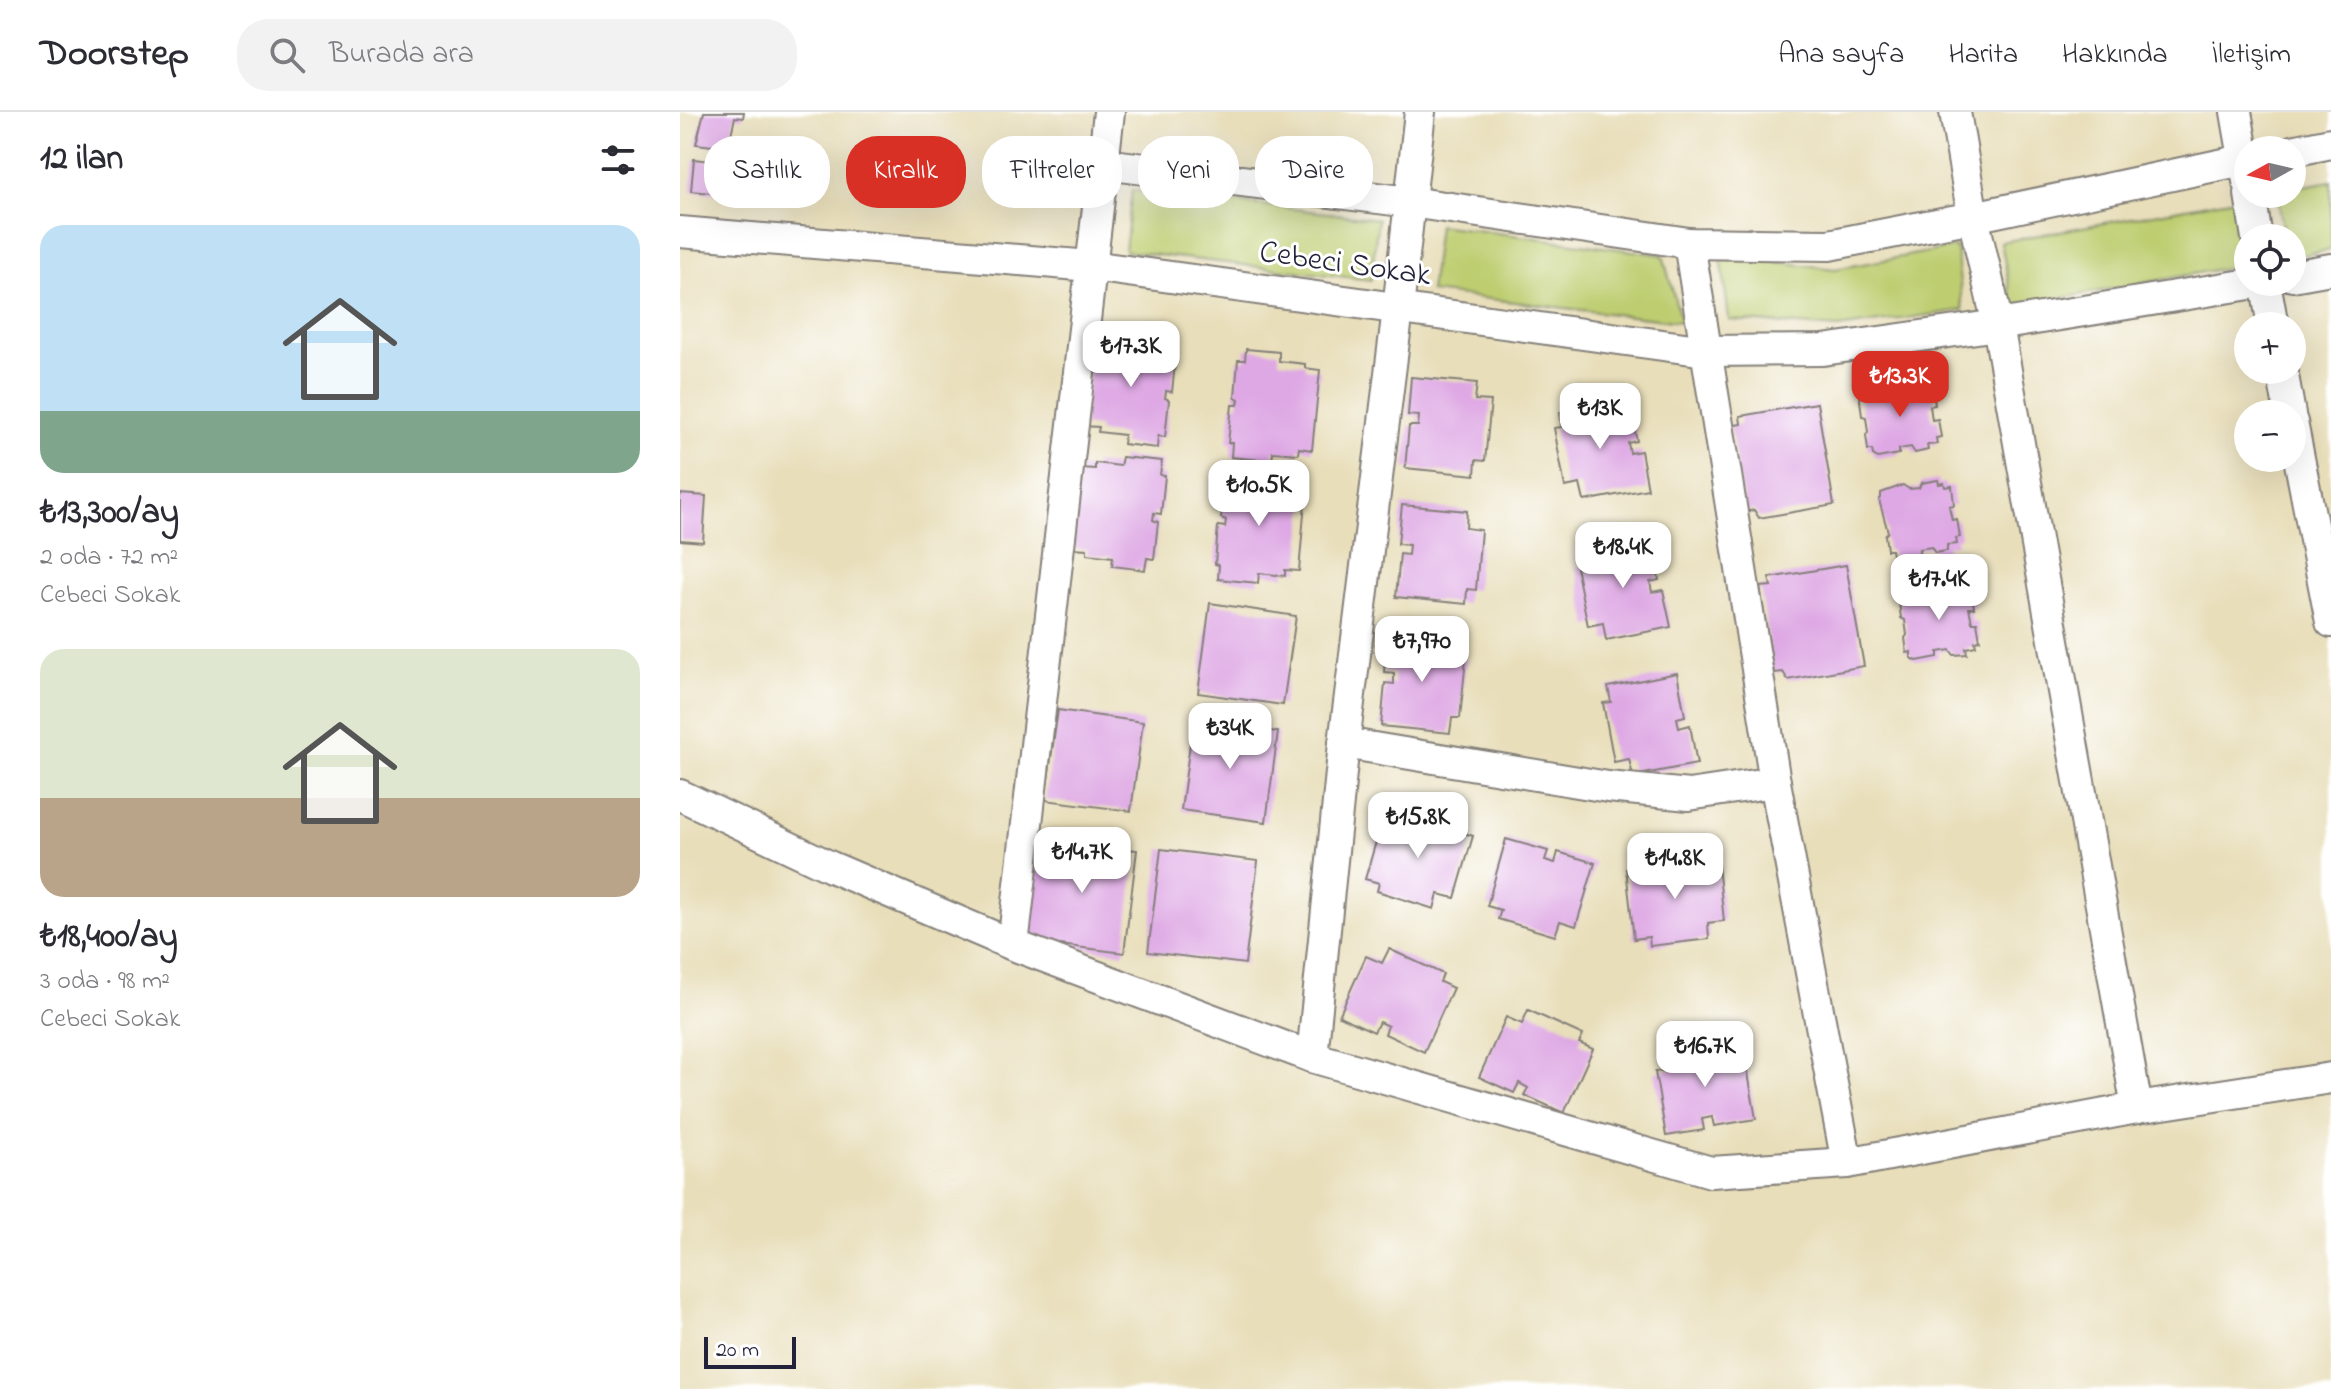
<!DOCTYPE html>
<html lang="tr">
<head>
<meta charset="utf-8">
<style>
	body { margin:0; font-family:"Indie Flower",sans-serif; background:#f2f2f3; color:#2b2b33; height:100vh; display:flex; flex-direction:column; font-size:30px; white-space:nowrap }
	* { box-sizing:border-box; margin:0 }
	p { font-size:26px; color:#7c7c81 }
	.icon { flex:none; width:44px; height:44px; fill:none; stroke:currentColor; stroke-width:2; stroke-linecap:round; stroke-linejoin:round }
	.map { position:relative; flex:1; overflow:hidden }
	.details { display:flex; flex-direction:column; background:#fff; width:680px }
	.details>* { flex:none }
	.banner { position:absolute; left:24px; top:24px; width:760px; height:72px; display:flex; gap:16px }
	.needle { width:52px; rotate:262deg }
	.tools { position:absolute; left:1554px; top:24px; display:grid; gap:16px }
	.tools a { display:grid; place-items:center; width:72px; height:72px; border-radius:50%; background:#fff; box-shadow:0 8px 32px #0002; font-size:40px }
	.scale { position:absolute; left:24px; bottom:20px; width:92px; box-sizing:border-box; padding-left:8px; border:4px solid #22223b; border-top:0; font-size:22px; line-height:28px; white-space:nowrap; color:#22223b; -webkit-text-stroke:6px #fff; paint-order:stroke }
	.price { position:absolute; translate:-50% -68px; padding:0 18px; border-radius:16px; background:#fff; color:#222; font-size:26px; line-height:52px; filter:drop-shadow(0 2px 4px #0008) }
	.price::after { content:''; position:absolute; left:50%; top:48px; width:24px; height:18px; margin-left:-12px; background:inherit; clip-path:polygon(0 0,100% 0,50% 100%) }
	.price.selected { background:#d93025; color:#fff }
	ul { padding:0; list-style:none }
	li { display:grid; align-content:center; gap:16px; height:424px; padding:0 40px }
	li span { display:grid; place-items:center; height:248px; border-radius:24px; color:#555 }
	li>.icon { margin-inline-start:auto }
	span .icon { width:144px; height:144px; fill:#fffc; stroke-width:1 }
	li b { font-size:34px }
	h2 { display:flex; justify-content:space-between; align-items:center; height:96px; padding:0 40px; font-size:34px }
	.pill { padding:0 28px; border-radius:32px; background:#fff; box-shadow:0 8px 32px #0002; font-size:28px; line-height:72px }
	.pill.selected { background:#d93025; color:#fff }
	header { display:flex; align-items:center; gap:48px; box-sizing:border-box; height:112px; padding:0 40px; background:#fff; border-bottom:2px solid #e1e1e2 }
	header strong { font-size:38px }
	nav { display:flex; gap:44px; margin-inline-start:auto; font-size:28px }
	.search { width:560px; height:72px; background:#f2f2f3; display:flex; align-items:center; gap:20px; box-sizing:border-box; padding:0 28px; border-radius:32px; color:#7c7c81; font-size:30px }
	main { display:flex; flex:1; min-height:0 }
	.map>svg:first-child { display:block }
	.green { fill:#bdcd70; stroke:#707856; stroke-width:2 }
	.building { fill:#dea8e4 }
	.lines { fill:none; stroke-linecap:round; stroke-linejoin:round }
	.street-casing { stroke:#85807a; stroke-width:34 }
	.street { stroke:#fff; stroke-width:30 }
	.labels { text-anchor:middle; dominant-baseline:central; stroke-width:6; stroke-linejoin:round; paint-order:stroke }
	.street-label { font-size:32px; fill:#22223b; stroke:#fff }
</style>
</head>
<body>
<header>
<strong>Doorstep</strong>
<div class="search"><svg class="icon" aria-label="search" viewBox="0 0 24 24"><circle cx="10" cy="10" r="6"/><path d="M15 15l6 6"/></svg>Burada ara</div>
<nav><a>Ana sayfa</a><a>Harita</a><a>Hakkında</a><a>İletişim</a></nav>
</header>
<main>
<section class="details">
<h2>12 ilan<svg class="icon" aria-label="filters" viewBox="0 0 24 24"><path d="M4 7h16M4 17h16"/><circle cx="9" cy="7" r="2"/><circle cx="15" cy="17" r="2"/></svg></h2>
<ul>
<li><span style="background:linear-gradient(#bfe0f5 75%,#7fa58c 0)"><svg class="icon" aria-label="home" viewBox="0 0 24 24"><path d="M3 11l9-7 9 7M6 9v11h12V9"/></svg></span><div><b>₺13,300/ay</b><p>2 oda · 72 m²</p><p>Cebeci Sokak</p></div></li>
<li><span style="background:linear-gradient(#dfe7d0 60%,#b9a48a 0)"><svg class="icon" aria-label="home" viewBox="0 0 24 24"><path d="M3 11l9-7 9 7M6 9v11h12V9"/></svg></span><div><b>₺18,400/ay</b><p>3 oda · 98 m²</p><p>Cebeci Sokak</p></div></li>
</ul>
</section>
<div class="map">
<svg width="1651" height="1277" viewBox="0 0 1651 1277">
	<rect width="100%" height="100%" fill="#fff"/>
	<filter id="ink" filterUnits="userSpaceOnUse"><feTurbulence type="fractalNoise" baseFrequency=".0125" numOctaves="2"/><feDisplacementMap in="SourceGraphic" scale="16" xChannelSelector="R" yChannelSelector="G"/><feConvolveMatrix kernelMatrix="1 2 1 2 8 2 1 2 1" color-interpolation-filters="sRGB"/></filter>
	<filter id="wash" filterUnits="userSpaceOnUse"><feTurbulence type="fractalNoise" baseFrequency=".006" numOctaves="4" result="noise"/><feDisplacementMap in="SourceGraphic" scale="32" xChannelSelector="R" yChannelSelector="G"/><feGaussianBlur stdDeviation="1.8" result="paint"/><feColorMatrix in="noise" values="0 0 0 0 0 0 0 0 0 0 0 0 0 0 0 0 0 1.4 0 .05"/><feComposite in="paint" operator="in"/></filter>
	<g filter="url(#wash)">
		<rect width="100%" height="100%" fill="#e8deba"/>
		<g class="green">
			<polygon points="1651,69 1651,138 1612,145 1612,126 1605,126 1597,82 1612,82 1612,76"/>
			<polygon points="452,78 698,107 691,168 445,139"/>
			<polygon points="1555,87 1567,152 1333,195 1321,130"/>
			<polygon points="758,113 983,143 1001,210 750,180"/>
			<polygon points="1276,135 1283,198 1158,216 1049,208 1041,143 1155,157"/>
		</g>
		<g id="blocks">
			<g class="building">
				<polygon points="24,0 64,0 63,6 55,5 48,36 16,32"/>
				<polygon points="14,47 56,52 51,83 11,79"/>
				<polygon points="453,223 493,228 491,241 496,242 492,280 486,279 485,286 489,288 485,325 478,324 477,336 443,332 444,323 418,320 419,315 403,314 412,234 426,235 427,229 452,232"/>
				<polygon points="566,237 599,240 599,249 625,252 625,256 640,258 632,338 619,336 618,342 593,340 592,349 551,345 552,331 548,331 552,293 558,293 559,287 555,285 558,248 565,248"/>
				<polygon points="731,265 797,271 795,288 811,289 805,349 796,348 795,363 725,356 729,314 738,314 739,304 728,303"/>
				<polygon points="1239,268 1240,272 1245,271 1245,275 1252,274 1255,293 1250,294 1252,308 1258,307 1261,325 1256,326 1257,332 1247,333 1248,338 1235,341 1231,335 1219,337 1219,342 1198,346 1193,343 1192,338 1188,338 1186,323 1188,320 1186,305 1182,304 1180,288 1181,281 1188,277 1204,273 1209,277 1220,276 1221,271"/>
				<polygon points="948,287 957,329 948,331 950,341 961,339 968,377 904,389 900,372 885,375 874,316 882,315 880,300"/>
				<polygon points="1137,291 1154,393 1079,406 1074,398 1065,400 1050,314 1061,312 1060,304"/>
				<polygon points="442,345 482,349 480,363 485,364 481,402 474,401 473,408 478,410 474,447 467,446 465,458 432,454 433,445 407,442 407,437 392,436 400,356 415,357 415,351 440,354"/>
				<polygon points="553,358 586,361 586,371 612,373 612,378 626,379 619,459 605,458 605,464 579,461 578,471 538,467 539,453 535,452 538,414 545,415 546,408 541,406 545,369 552,370"/>
				<polygon points="1258,368 1259,372 1264,371 1265,375 1272,374 1274,393 1269,394 1272,408 1277,407 1280,425 1276,426 1277,432 1267,433 1267,439 1255,441 1251,435 1239,437 1239,442 1217,446 1212,443 1211,438 1207,438 1205,423 1208,420 1199,388 1201,386 1201,381 1223,373 1229,377 1239,376 1241,371"/>
				<polygon points="0,382 26,384 23,430 0,428"/>
				<polygon points="722,393 787,399 786,416 801,418 796,478 787,477 786,492 716,485 720,442 728,443 729,433 718,432"/>
				<polygon points="971,426 979,468 970,470 972,480 983,478 991,515 926,528 923,511 908,514 896,455 905,453 902,439"/>
				<polygon points="1166,453 1184,554 1108,568 1103,560 1094,561 1080,475 1091,474 1089,466"/>
				<polygon points="1278,471 1279,475 1284,474 1284,478 1291,476 1294,496 1289,496 1292,510 1297,510 1300,528 1295,529 1296,534 1286,536 1287,542 1274,543 1270,538 1258,540 1258,545 1237,549 1231,546 1231,540 1227,541 1225,526 1227,523 1225,508 1221,506 1219,491 1220,484 1227,480 1242,476 1248,480 1259,479 1260,474"/>
				<polygon points="530,491 616,504 603,593 518,581"/>
				<polygon points="707,522 772,528 771,545 786,547 780,606 772,606 770,621 701,614 705,571 714,572 714,561 704,560"/>
				<polygon points="997,561 1005,604 997,606 999,616 1010,613 1017,652 953,664 949,647 934,650 923,591 931,590 928,575"/>
				<polygon points="378,598 463,610 451,699 365,688"/>
				<polygon points="513,609 598,620 586,710 501,698"/>
				<polygon points="705,699 746,711 743,720 753,723 756,712 793,724 775,786 758,782 754,797 697,779 699,771 685,767"/>
				<polygon points="359,726 457,738 444,841 347,829"/>
				<polygon points="826,727 868,739 865,748 875,751 878,740 915,751 896,814 880,809 875,824 818,807 821,798 807,794"/>
				<polygon points="481,737 578,749 565,852 468,840"/>
				<polygon points="1037,744 1044,809 1028,811 1029,827 970,834 969,825 954,827 946,757 989,752 990,761 1000,760 998,749"/>
				<polygon points="709,837 763,862 760,870 773,876 744,940 705,922 708,914 699,910 694,920 659,904 686,844 702,851"/>
				<polygon points="848,898 903,923 899,931 913,937 884,1001 844,983 848,976 839,971 834,981 799,965 826,905 842,912"/>
				<polygon points="1048,931 1050,940 1064,938 1076,1007 1034,1014 1032,1005 1022,1007 1024,1018 986,1024 975,960 992,957 989,941"/>
			</g>
		</g>
	</g>
	<g filter="url(#ink)">
		<use href="#blocks" fill-opacity="0" stroke="#85807a" stroke-width="2"/>
		<g class="lines">
			<g class="street-casing">
				<g id="street">
					<polyline points="1275,0 1293,105 1318,213 1457,996"/>
					<polyline points="1556,0 1568,69"/>
					<polyline points="1612,39 1651,31"/>
					<polyline points="424,52 730,90 1009,131 1149,133 1293,105 1568,47"/>
					<polyline points="1570,82 1577,126"/>
					<polyline points="0,120 411,154 1026,239 1143,238 1318,213 1582,170"/>
					<polyline points="1009,131 1095,670 1167,1051"/>
					<polyline points="1612,164 1651,157"/>
					<polyline points="1585,170 1593,214"/>
					<polyline points="1602,258 1610,302"/>
					<polyline points="1612,310 1651,510"/>
					<polyline points="664,631 928,675 1009,683 1095,670"/>
					<polyline points="0,683 151,755 333,833 632,945 1031,1060 1167,1051 1457,996 1651,966"/>
					<polyline points="333,833 429,0"/>
					<polyline points="632,945 664,631 718,197 740,0"/>
				</g>
			</g>
			<use href="#street" class="street"/>
		</g>
	</g>
	<g class="labels">
		<g class="street-label">
			<text transform="translate(665 153) rotate(8)">Cebeci Sokak</text>
		</g>
	</g>
</svg>
<div class="tools">
<a><svg class="needle" viewBox="-14 -14 28 28"><path d="M0-13l5 13h-10z" fill="#e53935"/><path d="M0 13l5-13h-10z" fill="#7c7c81"/></svg></a>
<a><svg class="icon" aria-label="locate" viewBox="0 0 24 24"><circle cx="12" cy="12" r="6"/><path d="M12 2v4M12 18v4M2 12h4M18 12h4"/></svg></a>
<a>+</a>
<a>−</a>
</div>
<div class="scale">20 m</div>
<b class="price" style="left:451px;top:277px">₺17.3K</b>
<b class="price selected" style="left:1220px;top:307px">₺13.3K</b>
<b class="price" style="left:920px;top:339px">₺13K</b>
<b class="price" style="left:579px;top:416px">₺10.5K</b>
<b class="price" style="left:943px;top:478px">₺18.4K</b>
<b class="price" style="left:1259px;top:510px">₺17.4K</b>
<b class="price" style="left:742px;top:572px">₺7,970</b>
<b class="price" style="left:550px;top:659px">₺34K</b>
<b class="price" style="left:738px;top:748px">₺15.8K</b>
<b class="price" style="left:402px;top:783px">₺14.7K</b>
<b class="price" style="left:995px;top:789px">₺14.8K</b>
<b class="price" style="left:1025px;top:977px">₺16.7K</b>
<div class="banner">
<a class="pill">Satılık</a>
<a class="pill selected">Kiralık</a>
<a class="pill">Filtreler</a>
<a class="pill">Yeni</a>
<a class="pill">Daire</a>
</div>
</div>
</main>
</body>
</html>
